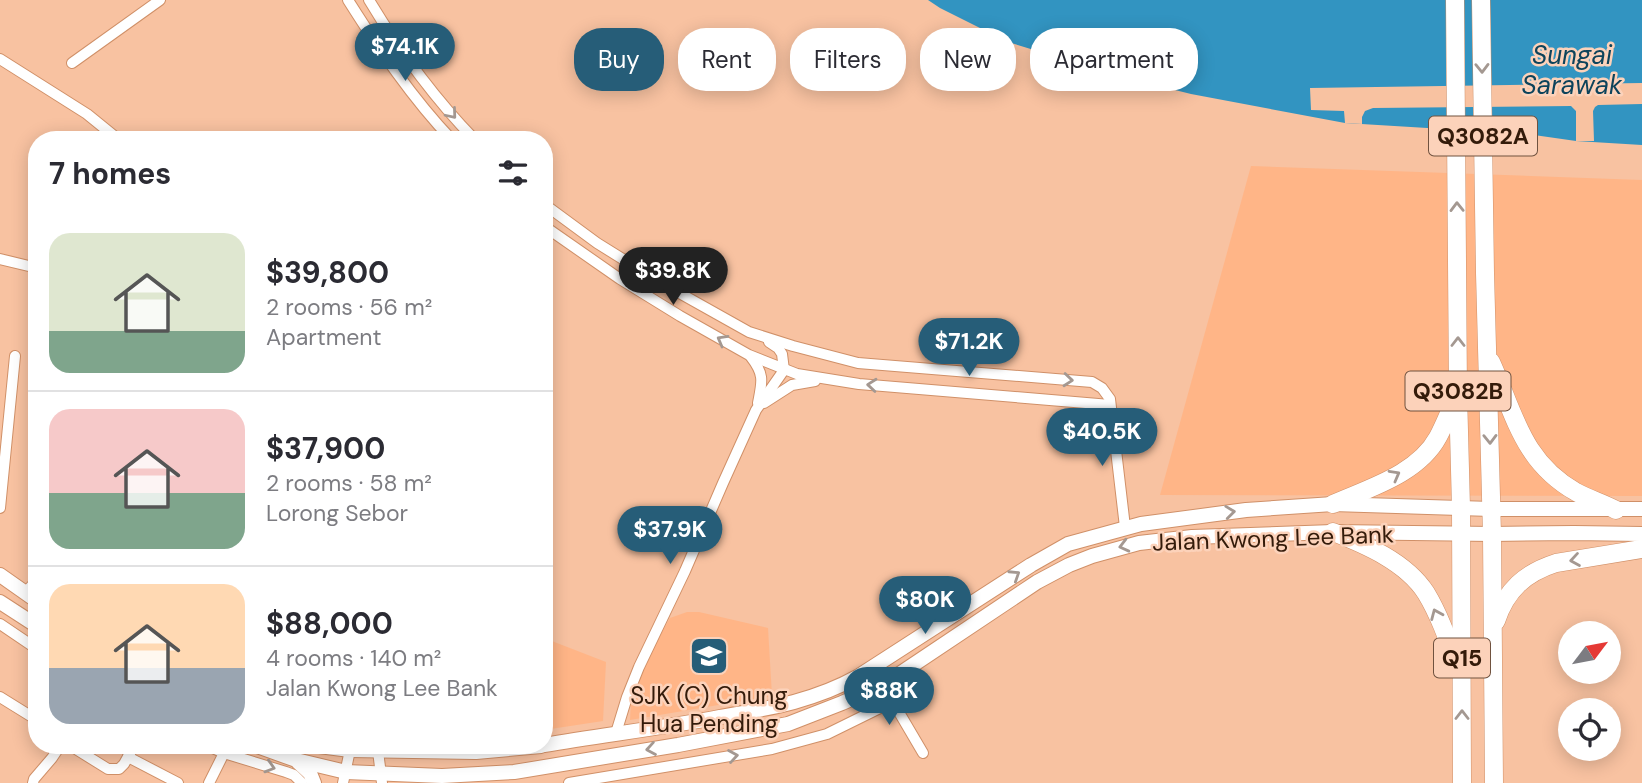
<!DOCTYPE html>
<html lang="en">
<head>
<meta charset="utf-8">
<style>
	body { margin:0; font-family:"DM Sans",sans-serif; background:#f2f2f3; color:#2b2b33; height:100vh; display:flex; flex-direction:column; font-size:26px; white-space:nowrap }
	* { box-sizing:border-box; margin:0 }
	p { font-size:23px; color:#7c7c81 }
	.icon { flex:none; width:38px; height:38px; fill:none; stroke:currentColor; stroke-width:2; stroke-linecap:round; stroke-linejoin:round }
	.map { position:relative; flex:1; overflow:hidden }
	.side { position:absolute; left:28px; top:131px; width:525px; height:623px; display:flex; flex-direction:column; background:#fff; border-radius:28px; box-shadow:0 4px 18px #0003 }
	.side>* { flex:none }
	.hud { position:absolute; left:574px; top:28px; width:665px; height:63px; display:flex; gap:14px }
	.needle { width:46px; rotate:58deg }
	.buttons { position:absolute; left:1558px; top:621px; display:grid; gap:14px }
	.buttons a { display:grid; place-items:center; width:63px; height:63px; border-radius:50%; background:#fff; box-shadow:0 4px 18px #0003; font-size:35px }
	.price { position:absolute; translate:-50% -60px; padding:0 16px; border-radius:24px; background:#265d78; color:#fff; font-size:23px; line-height:46px; filter:drop-shadow(0 2px 4px #0008) }
	.price::after { content:''; position:absolute; left:50%; top:42px; width:21px; height:16px; margin-left:-10px; background:inherit; clip-path:polygon(0 0,100% 0,50% 100%) }
	.price.selected { background:#222; color:#fff }
	ul { padding:0; list-style:none }
	li { display:flex; align-items:center; gap:21px; height:175px; padding:0 21px }
	li+li { border-top:2px solid #e1e1e2 }
	li span { display:grid; place-items:center; flex:none; width:196px; height:140px; border-radius:21px; color:#555 }
	li>.icon { margin-inline-start:auto }
	span .icon { width:84px; height:84px; fill:#fffc; stroke-width:1 }
	li b { font-size:30px }
	h2 { display:flex; justify-content:space-between; align-items:center; height:84px; padding:0 21px; font-size:30px }
	.pill { padding:0 24px; border-radius:28px; background:#fff; box-shadow:0 4px 18px #0003; font-size:24px; line-height:63px }
	.pill.selected { background:#265d78; color:#fff }
	.map>svg:first-child { display:block }
	.built { fill:#ffb587 }
	.water { fill:#3294c1 }
	.pier { fill:#f8c2a1 }
	.lines { fill:none; stroke-linecap:round; stroke-linejoin:round }
	.minor-casing { stroke:#d09068; stroke-width:12 }
	.major-casing { stroke:#d09068; stroke-width:16 }
	.highway-casing { stroke:#d09068; stroke-width:19 }
	.minor { stroke:#fff; stroke-width:10 }
	.major { stroke:#fff; stroke-width:14 }
	.highway { stroke:#fff; stroke-width:18 }
	.oneway { stroke:#a49891 }
	.labels { text-anchor:middle; dominant-baseline:central; stroke-width:5; stroke-linejoin:round; paint-order:stroke }
	.shield { fill:#fcd2ba; stroke:#70523f; stroke-width:2 }
	.shield-label { font-size:23px; font-weight:bold; fill:#341b0a }
	.street-label { font-size:24px; fill:#341b0a; stroke:#fcd2ba }
	.poi-label { font-size:24px; fill:#341b0a; stroke:#fcd2ba }
	.water-label { font-size:26px; font-style:italic; fill:#0d435b; stroke:#fcd2ba }
</style>
</head>
<body>
<div class="map">
<svg width="1642" height="783" viewBox="0 0 1642 783">
	<rect width="100%" height="100%" fill="#f8c2a1"/>
	<g class="built">
		<polygon points="1251,166 1642,180 1642,496 1160,495"/>
		<polygon points="687,612 699,612 768,628 772,696 630,720 632,684 670,618"/>
		<polygon points="544,638 606,662 603,721 544,730"/>
	</g>
	<polygon class="water" points="928,0 1642,0 1642,145 1576,141 1527,134 1345,123 1191,94 1119,76 1008,42 940,8"/>
	<polygon class="pier" points="1642,83 1642,104 1598,105 1595,107 1593,111 1594,141 1576,141 1576,111 1571,106 1373,108 1365,111 1362,117 1362,124 1345,123 1344,111 1311,110 1310,88"/>
	<g class="lines">
		<g class="minor-casing">
			<g id="minor">
				<path d="M348,0C379,49 412,98 452,140"/>
				<path d="M369,0C399,50 434,98 475,140"/>
				<polyline points="0,59 87,114 119,140"/>
				<polyline points="72,63 160,0"/>
				<polyline points="544,204 597,243 658,281 749,332 793,346 858,363 1092,382 1102,388 1110,399 1125,527"/>
				<polyline points="544,226 620,279 680,316 749,355 797,374 859,384 1110,405"/>
				<polyline points="0,259 37,268"/>
				<path d="M751,357C765,375 762,382 758,403"/>
				<polyline points="764,403 792,385 815,381"/>
				<polyline points="0,508 15,356"/>
				<polyline points="25,593 37,580"/>
				<polyline points="0,624 37,649"/>
				<polyline points="883,685 923,753"/>
				<polyline points="0,697 37,720"/>
				<polyline points="616,733 627,697 639,667 685,571 723,483 756,410 784,370 782,354 778,348 769,342"/>
				<polyline points="71,746 108,769 119,769 124,764 134,746"/>
				<polyline points="208,746 224,753 286,772 294,775 302,783"/>
				<polyline points="378,751 382,783"/>
				<polyline points="128,757 178,783"/>
				<polyline points="33,783 34,779 52,758 60,746"/>
				<polyline points="209,783 224,753"/>
				<polyline points="343,783 350,750"/>
				<polyline points="569,783 772,749 827,734 892,702"/>
			</g>
		</g>
		<g class="major-casing">
			<g id="major">
				<polyline points="0,575 37,601"/>
				<polyline points="0,602 37,626"/>
				<path d="M544,745C603,735 662,728 720,717C771,708 814,701 859,676L1031,565L1068,544L1141,524L1246,510L1333,504L1491,509H1642"/>
				<polyline points="257,746 296,760 346,772 442,776 514,772 678,745 788,724 842,703 883,685 1037,582 1069,565 1092,556 1139,543 1192,537 1333,532 1492,534 1574,533 1642,534"/>
				<polyline points="319,746 350,750 476,752 541,746"/>
				<polyline points="298,762 310,773 314,783"/>
			</g>
		</g>
		<g class="highway-casing">
			<g id="highway">
				<polyline points="1455,0 1458,393 1461,508 1462,783"/>
				<polyline points="1481,0 1485,273 1492,534 1494,783"/>
				<path d="M1491,362C1515,415 1522,461 1576,492C1589,499 1603,503 1616,510"/>
				<path d="M1333,504C1369,488 1418,474 1438,437C1445,424 1450,410 1457,396"/>
				<path d="M1333,532C1366,545 1406,562 1426,593C1440,616 1449,643 1458,668"/>
				<path d="M1496,621C1506,590 1525,573 1556,563L1642,549"/>
			</g>
		</g>
		<use href="#minor" class="minor"/>
		<use href="#major" class="major"/>
		<use href="#highway" class="highway"/>
	</g>
	<defs><path id="oneway-chevron" d="M-2-3.5L2.5 0L-2 3.5" fill="none" stroke-width="1.6" stroke-linecap="round" stroke-linejoin="round" transform="scale(1.75)"/></defs>
	<g class="oneway">
		<use href="#oneway-chevron" transform="translate(1482 68) rotate(89)"/>
		<use href="#oneway-chevron" transform="translate(452 114) rotate(50)"/>
		<use href="#oneway-chevron" transform="translate(1457 207) rotate(-91)"/>
		<use href="#oneway-chevron" transform="translate(722 340) rotate(-151)"/>
		<use href="#oneway-chevron" transform="translate(1458 342) rotate(-90)"/>
		<use href="#oneway-chevron" transform="translate(1068 380) rotate(5)"/>
		<use href="#oneway-chevron" transform="translate(872 385) rotate(-175)"/>
		<use href="#oneway-chevron" transform="translate(1490 439) rotate(89)"/>
		<use href="#oneway-chevron" transform="translate(1395 475) rotate(-29)"/>
		<use href="#oneway-chevron" transform="translate(1230 512) rotate(-7)"/>
		<use href="#oneway-chevron" transform="translate(1124 546) rotate(166)"/>
		<use href="#oneway-chevron" transform="translate(1575 560) rotate(171)"/>
		<use href="#oneway-chevron" transform="translate(1015 575) rotate(-33)"/>
		<use href="#oneway-chevron" transform="translate(1436 614) rotate(-113)"/>
		<use href="#oneway-chevron" transform="translate(1462 715) rotate(-90)"/>
		<use href="#oneway-chevron" transform="translate(651 749) rotate(170)"/>
		<use href="#oneway-chevron" transform="translate(733 756) rotate(-9)"/>
		<use href="#oneway-chevron" transform="translate(270 767) rotate(17)"/>
	</g>
	<defs>
		<g id="school-square" transform="scale(2.0125)"><rect x="-9" y="-9" width="18" height="18" rx="4" fill="#265d78" stroke="#fcd2ba"/><path d="M0-5L7-2L0 1L-7-2ZM-4 1L0 2.5L4 1V4Q0 6-4 4Z" fill="#fff"/></g>
	</defs>
	<g fill-rule="evenodd">
		<use href="#school-square" x="709" y="656"/>
	</g>
	<g class="labels">
		<g class="shield">
			<rect x="1429" y="116.5" width="108" height="39" rx="5"/>
			<rect x="1405.5" y="371.5" width="105" height="39" rx="5"/>
			<rect x="1434" y="638.5" width="56" height="39" rx="5"/>
		</g>
		<g class="shield-label">
			<text x="1483" y="136">Q3082A</text>
			<text x="1458" y="391">Q3082B</text>
			<text x="1462" y="658">Q15</text>
		</g>
		<g class="street-label">
			<text transform="translate(1273 538) rotate(-2)">Jalan Kwong Lee Bank</text>
		</g>
		<g class="poi-label">
			<text x="709" y="695">SJK (C) Chung<tspan x="709" dy="28">Hua Pending</tspan></text>
		</g>
		<g class="water-label">
			<text x="1572" y="55">Sungai<tspan x="1572" dy="30">Sarawak</tspan></text>
		</g>
	</g>
</svg>
<div class="buttons">
<a><svg class="needle" viewBox="-14 -14 28 28"><path d="M0-13l5 13h-10z" fill="#e53935"/><path d="M0 13l5-13h-10z" fill="#7c7c81"/></svg></a>
<a><svg class="icon" aria-label="locate" viewBox="0 0 24 24"><circle cx="12" cy="12" r="6"/><path d="M12 2v4M12 18v4M2 12h4M18 12h4"/></svg></a>
</div>
<b class="price" style="left:405px;top:83px">$74.1K</b>
<b class="price selected" style="left:673px;top:307px">$39.8K</b>
<b class="price" style="left:969px;top:378px">$71.2K</b>
<b class="price" style="left:1102px;top:468px">$40.5K</b>
<b class="price" style="left:670px;top:566px">$37.9K</b>
<b class="price" style="left:925px;top:636px">$80K</b>
<b class="price" style="left:889px;top:727px">$88K</b>
<div class="hud">
<a class="pill selected">Buy</a>
<a class="pill">Rent</a>
<a class="pill">Filters</a>
<a class="pill">New</a>
<a class="pill">Apartment</a>
</div>
<section class="side">
<h2>7 homes<svg class="icon" aria-label="filters" viewBox="0 0 24 24"><path d="M4 7h16M4 17h16"/><circle cx="9" cy="7" r="2"/><circle cx="15" cy="17" r="2"/></svg></h2>
<ul>
<li><span style="background:linear-gradient(#dfe7d0 70%,#7fa58c 0)"><svg class="icon" aria-label="home" viewBox="0 0 24 24"><path d="M3 11l9-7 9 7M6 9v11h12V9"/></svg></span><div><b>$39,800</b><p>2 rooms · 56 m²</p><p>Apartment</p></div></li>
<li><span style="background:linear-gradient(#f6c9c9 60%,#7fa58c 0)"><svg class="icon" aria-label="home" viewBox="0 0 24 24"><path d="M3 11l9-7 9 7M6 9v11h12V9"/></svg></span><div><b>$37,900</b><p>2 rooms · 58 m²</p><p>Lorong Sebor</p></div></li>
<li><span style="background:linear-gradient(#ffd9b3 60%,#9aa5b1 0)"><svg class="icon" aria-label="home" viewBox="0 0 24 24"><path d="M3 11l9-7 9 7M6 9v11h12V9"/></svg></span><div><b>$88,000</b><p>4 rooms · 140 m²</p><p>Jalan Kwong Lee Bank</p></div></li>
</ul>
</section>
</div>
</body>
</html>
